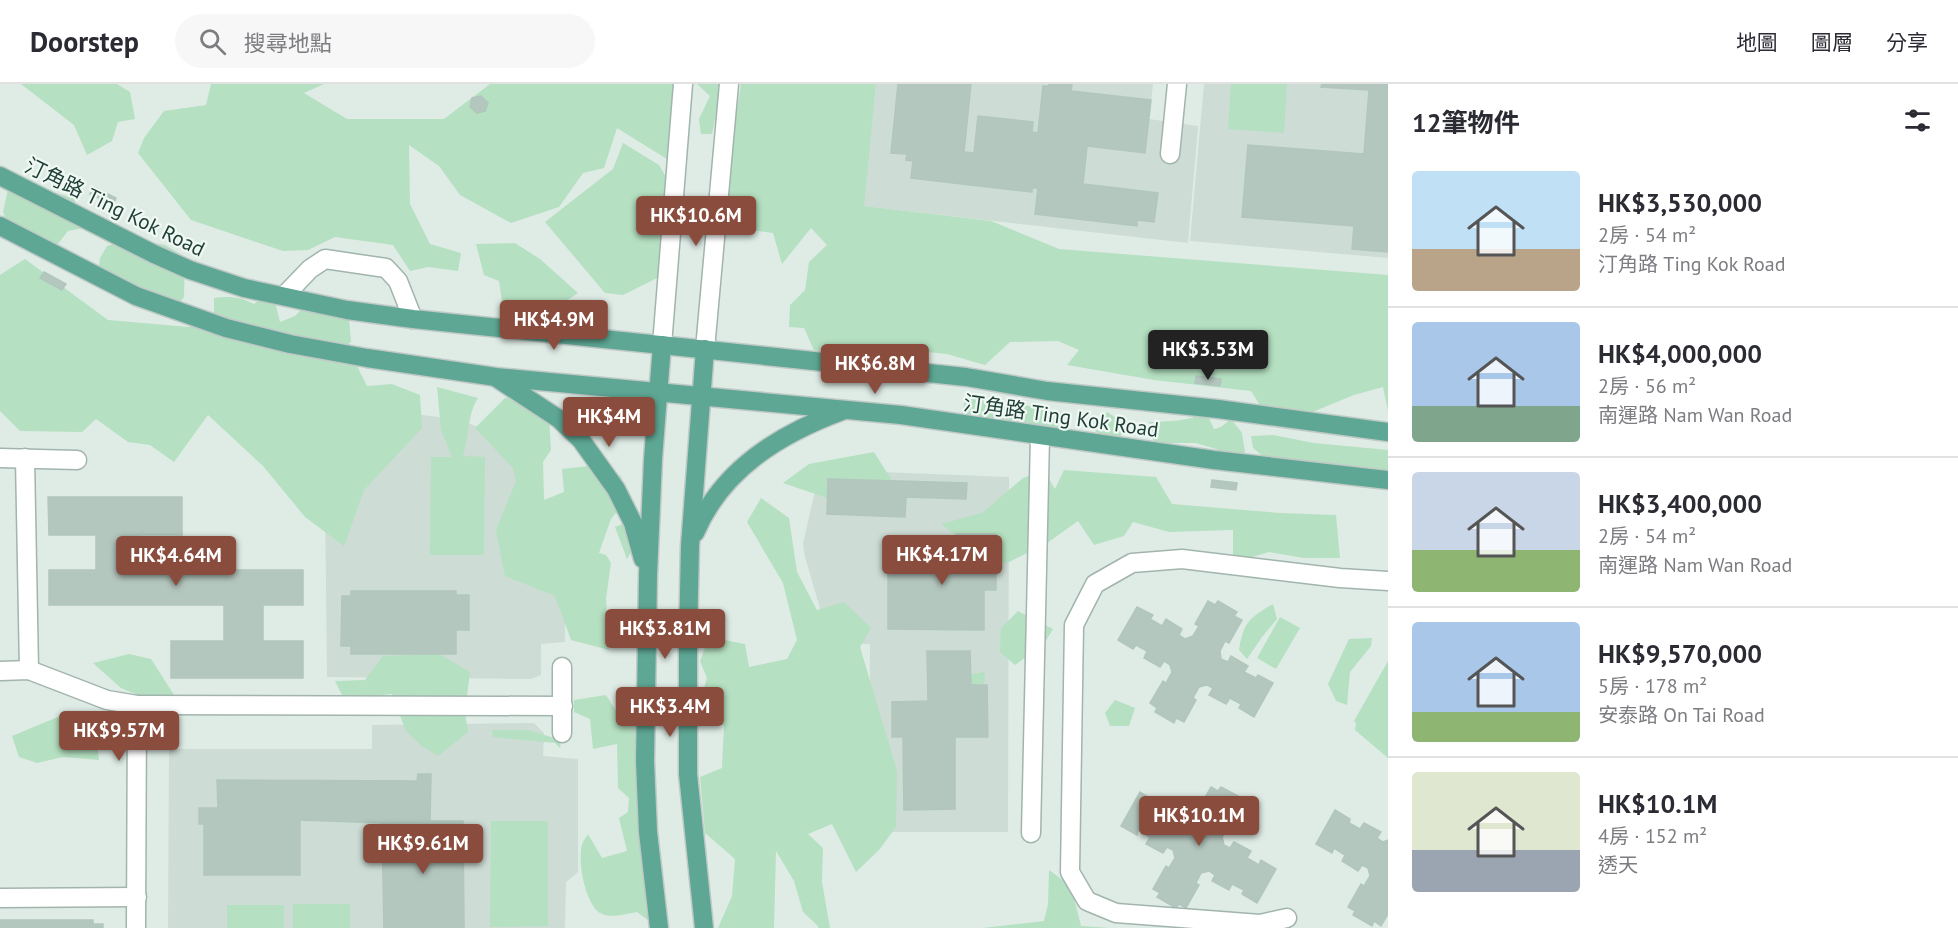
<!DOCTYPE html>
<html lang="zh-TW">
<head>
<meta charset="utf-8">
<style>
	body { margin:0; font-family:"PT Sans","Noto Sans TC",sans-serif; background:#f7f7f7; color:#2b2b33; height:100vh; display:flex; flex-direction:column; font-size:22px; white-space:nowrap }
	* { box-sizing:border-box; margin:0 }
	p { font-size:20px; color:#7c7c81 }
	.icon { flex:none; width:33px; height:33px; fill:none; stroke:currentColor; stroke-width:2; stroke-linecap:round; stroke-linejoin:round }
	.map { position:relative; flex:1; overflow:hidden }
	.details { display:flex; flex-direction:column; background:#fff; width:570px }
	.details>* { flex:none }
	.price { position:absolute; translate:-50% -51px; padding:0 14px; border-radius:6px; background:#8a4d3d; color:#fff; font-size:20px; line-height:39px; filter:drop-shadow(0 2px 3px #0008) }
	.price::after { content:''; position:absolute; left:50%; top:36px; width:18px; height:14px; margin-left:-9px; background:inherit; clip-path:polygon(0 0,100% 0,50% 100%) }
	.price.active { background:#222; color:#fff }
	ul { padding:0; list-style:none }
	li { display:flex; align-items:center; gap:18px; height:150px; padding:0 24px }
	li+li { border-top:2px solid #e1e1e2 }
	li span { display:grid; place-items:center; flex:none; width:168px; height:120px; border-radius:6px; color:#555 }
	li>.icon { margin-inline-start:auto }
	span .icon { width:72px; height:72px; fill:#fffc; stroke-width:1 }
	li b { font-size:26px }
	h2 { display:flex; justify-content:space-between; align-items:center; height:72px; padding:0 24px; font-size:26px }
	header { display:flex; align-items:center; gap:36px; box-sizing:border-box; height:84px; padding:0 30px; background:#fff; border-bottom:2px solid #e1e1e2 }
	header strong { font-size:28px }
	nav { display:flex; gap:33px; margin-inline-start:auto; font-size:21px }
	.search { width:420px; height:54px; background:#f7f7f7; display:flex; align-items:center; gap:15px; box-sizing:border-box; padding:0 21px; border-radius:33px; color:#7c7c81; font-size:22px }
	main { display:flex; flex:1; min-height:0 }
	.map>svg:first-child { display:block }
	.built { fill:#cddcd5 }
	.green { fill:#b5e0c1 }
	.building { fill:#b4c7bf; stroke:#b1c6bd; stroke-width:1.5 }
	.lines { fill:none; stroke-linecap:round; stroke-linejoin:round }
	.minor-casing { stroke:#a1b4ad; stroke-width:21 }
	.major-casing { stroke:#c0c9c6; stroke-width:21 }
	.minor { stroke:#fff; stroke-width:18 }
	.major { stroke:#5ea794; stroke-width:18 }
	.labels { text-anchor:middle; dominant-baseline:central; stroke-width:4.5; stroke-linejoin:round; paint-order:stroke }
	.street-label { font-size:21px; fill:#1e3e35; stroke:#f0f8f4 }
</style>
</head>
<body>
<header>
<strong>Doorstep</strong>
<div class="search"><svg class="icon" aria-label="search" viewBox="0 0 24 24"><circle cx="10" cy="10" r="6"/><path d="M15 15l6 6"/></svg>搜尋地點</div>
<nav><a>地圖</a><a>圖層</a><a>分享</a></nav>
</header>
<main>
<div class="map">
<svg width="1388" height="844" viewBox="0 0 1388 844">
	<rect width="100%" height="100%" fill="#dfece6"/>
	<g class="built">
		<polygon points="876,0 1153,0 1149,35 1198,42 1188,159 863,122"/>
		<polygon points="1204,0 1388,0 1388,174 1190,157"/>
		<polygon points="332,319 461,336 496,351 525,371 565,504 565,558 541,560 541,591 531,595 327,593 325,412"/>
		<polygon points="881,388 1009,393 1008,748 869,748 870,560 830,559 805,473 803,460 814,411 823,399"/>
		<polygon points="534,639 544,649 543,672 578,675 578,788 566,798 565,844 168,844 169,665 372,665 372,641"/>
	</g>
	<g class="green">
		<polygon points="21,0 117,0 130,8 135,35 118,38 112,57 87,71 74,41"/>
		<polygon points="211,0 324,0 304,9 347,35 444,35 490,0 675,0 670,77 617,44 604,84 583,89 559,123 511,139 460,111 439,82 409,61 410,120 430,160 461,169 458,187 428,183 410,187 393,161 335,153 308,166 283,167 191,136 138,69 144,54 164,27 206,21"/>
		<polygon points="697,0 722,0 712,50 701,50 699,35 710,12"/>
		<polygon points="741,0 876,0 864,122 991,137 1059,165 1388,191 1388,327 1383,303 1354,311 1310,329 1265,329 1251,307 1154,296 1067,281 1079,266 1058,257 1010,258 985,281 947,270 850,260 835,268 814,266 804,244 789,243 790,221 805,206 809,178 827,161 811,144 782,180 773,149 721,142 732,57"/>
		<polygon points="1231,0 1287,0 1284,49 1228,45"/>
		<polygon points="623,59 659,81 672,103 665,190 623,211 605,209 545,138 613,85"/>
		<polygon points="10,96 74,114 83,144 68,147 57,161 48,163 16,160 3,128"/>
		<polygon points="140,153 148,158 165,161 185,173 184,213 169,232 97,201 100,174 107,162"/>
		<polygon points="515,159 540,175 578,209 551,227 503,224 499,197 484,191 476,160"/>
		<path d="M25,175L108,236L189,243L214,230V214C229,212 240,213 254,220L272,206L280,238L295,232L312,214L349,234L351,258L337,268L340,280L357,282L367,302L392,300L420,311L422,344L364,406L344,462L305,433L263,382L208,331L174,378L150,361L128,358L96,335L82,348L20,347L0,327V191Z"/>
		<path d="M437,303L478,314C467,331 469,353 463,372L485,373L484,471H430L431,373H452L441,346Z"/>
		<polygon points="966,313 1002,317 1062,328 1067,349 961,332"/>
		<polygon points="505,314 548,315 551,366 543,378 544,416 564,408 562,385 589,382 621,392 629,413 611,435 599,469 606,471 611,479 606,515 609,566 571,556 555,512 505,492 496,446 516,397 513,384 475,344"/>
		<polygon points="1107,328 1130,343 1113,359 1091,344"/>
		<path d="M1206,328L1214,345L1221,343L1231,335L1242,349L1245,368L1238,375L1216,365L1196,359H1154L1149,338C1169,337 1188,338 1206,328Z"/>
		<polygon points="1273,351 1314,359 1388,366 1388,388 1269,377 1253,364 1251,352"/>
		<polygon points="874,368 896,403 876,425 827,414 783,399 809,380"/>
		<polygon points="1064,386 1156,393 1172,420 1280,429 1336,431 1340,474 1304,474 1269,468 1233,479 1233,446 1169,448 1133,438 1124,452 1094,461 1078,437 1047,459 1007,479 986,475 941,440 982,429 1023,394 1044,387 1055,405"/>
		<polygon points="761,414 789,434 797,488 817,526 844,518 871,544 860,563 897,687 896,743 879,766 856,788 832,740 808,750 823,764 822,798 830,844 818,844 818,842 803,828 794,797 776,767 774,844 718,844 732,812 735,775 705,749 700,693 722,684 724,641 700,640 699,621 707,594 700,577 709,553 745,560 749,583 787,575 797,556 783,499 747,438"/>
		<polygon points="638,434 642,450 627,475 615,443"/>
		<path d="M1273,520L1277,535L1262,553L1247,575L1239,566C1244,538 1248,535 1273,520Z"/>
		<polygon points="1018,527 1053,545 1044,560 1015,581 1000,568 1001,544"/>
		<polygon points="1280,533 1300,544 1276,585 1257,574"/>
		<polygon points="1372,554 1371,562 1350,588 1347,621 1336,617 1328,600 1349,555"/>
		<polygon points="129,570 151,575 176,614 150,616 121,604 93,579"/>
		<polygon points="439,570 470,588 465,629 468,648 438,672 422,662 406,647 392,610 344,615 335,597 365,596 383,572"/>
		<polygon points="1388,577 1388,674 1355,646 1356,639 1354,637"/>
		<polygon points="985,588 982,616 960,592"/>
		<path d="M640,603L652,839L637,828C624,830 611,835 600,829C585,820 576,773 583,758C584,755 587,753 588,750L602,774L627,767L619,734L628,728L629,714L618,704L617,660L593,665L590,635L574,628V616L606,611L616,627L625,631L628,623L619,607Z"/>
		<polygon points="1115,616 1135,624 1129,642 1110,642 1105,629"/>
		<polygon points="70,628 95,643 99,676 63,673 37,679 19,673 12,652"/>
		<polygon points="492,646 528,646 561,656 560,664 555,659 493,653"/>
		<polygon points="491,737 548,737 548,842 490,843"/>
		<polygon points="1049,786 1071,802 1081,842 1110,844 983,844 1044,837 1048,820"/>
		<rect x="293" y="820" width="57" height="24"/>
		<rect x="227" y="821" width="57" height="23"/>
	</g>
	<g class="building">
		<polygon points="898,0 971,0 964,68 974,69 978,32 1033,38 1032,48 1038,49 1043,2 1049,2 1049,0 1072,0 1071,7 1151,16 1145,69 1087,62 1083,100 1158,109 1154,138 1137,136 1137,142 1035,130 1038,104 1032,104 1032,108 911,94 913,77 906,76 907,70 891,69"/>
		<polygon points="1322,0 1388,0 1388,168 1352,165 1354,142 1242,133 1248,61 1364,70 1369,6 1321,3"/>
		<polygon points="481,12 488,19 485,27 477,29 470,23 472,14"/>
		<polygon points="94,103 116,114 113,121 90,110"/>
		<polygon points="44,188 66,200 62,206 40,194"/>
		<polygon points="1196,292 1221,295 1220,302 1195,299"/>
		<polygon points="828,395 967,399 966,415 906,413 905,433 827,430"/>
		<polygon points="1212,396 1237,399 1236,406 1211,403"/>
		<polygon points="48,413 182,413 182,451 137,451 137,486 303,486 303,521 263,521 263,557 303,557 303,594 171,594 171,557 224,557 224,521 49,521 49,486 96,486 96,451 49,451"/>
		<polygon points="956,450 996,450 996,506 984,506 984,546 888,545 888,465 942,465 942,479 956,479"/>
		<polygon points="351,507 456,507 456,511 469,511 469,546 456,546 456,570 351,570 351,562 341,562 342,512 351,512"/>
		<polygon points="1208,517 1215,521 1218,517 1237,528 1234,532 1242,536 1229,559 1225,557 1220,567 1221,575 1228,578 1231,572 1248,582 1244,588 1256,594 1258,591 1273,599 1254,633 1239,624 1241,620 1230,614 1226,620 1209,611 1213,604 1207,601 1199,603 1193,614 1196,616 1184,638 1176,634 1174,639 1155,628 1157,624 1150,619 1163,597 1166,599 1172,588 1170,581 1164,577 1160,583 1144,574 1147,567 1136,561 1133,565 1118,556 1137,523 1153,531 1150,535 1162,542 1166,535 1182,545 1179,551 1185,555 1193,552 1199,542 1195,540"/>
		<polygon points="927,567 970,567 971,601 987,601 988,653 955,653 955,725 904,726 903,653 892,653 892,618 928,617"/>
		<polygon points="418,690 431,690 430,737 382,739 300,736 300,791 204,791 204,740 199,740 199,724 218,724 217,696 417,697"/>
		<polygon points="1211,703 1218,707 1221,703 1240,713 1237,718 1244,722 1232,745 1228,743 1222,753 1224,761 1230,764 1234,758 1251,767 1247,774 1259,781 1261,776 1276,785 1257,819 1242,810 1244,806 1232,800 1229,806 1212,797 1215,791 1209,787 1201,789 1196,799 1199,801 1186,824 1179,820 1176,824 1157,813 1160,809 1153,805 1166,782 1169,784 1175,774 1173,766 1167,763 1163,769 1146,760 1150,753 1138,746 1137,751 1121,742 1140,708 1155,717 1153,721 1165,727 1168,721 1185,730 1182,737 1188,740 1196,738 1201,728 1198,726"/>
		<polygon points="1335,726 1350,735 1349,739 1360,745 1364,739 1381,748 1377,754 1383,758 1388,756 1388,830 1381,842 1374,837 1372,842 1353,831 1355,827 1348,823 1361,800 1364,802 1370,792 1368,784 1362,781 1358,787 1342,777 1345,771 1334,764 1332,769 1316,760"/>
		<polygon points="430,737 463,737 464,844 384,844 382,739"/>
		<polygon points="0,836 93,836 93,840 103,840 103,844 0,844"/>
	</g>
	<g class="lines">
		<g class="minor-casing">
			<g id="minor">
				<polyline points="1170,70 1177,0"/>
				<polyline points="284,212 310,185 325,175 386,184 398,197 413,235"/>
				<polyline points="662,261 683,0"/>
				<polyline points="705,265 729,0"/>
				<polyline points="0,374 77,376"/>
				<polyline points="25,374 29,586"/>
				<polyline points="562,583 562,649"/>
				<polyline points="0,587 29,586 107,616 137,621 136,844"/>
				<polyline points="137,621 563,622"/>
				<polyline points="1031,749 1040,353"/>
				<polyline points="0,814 137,813"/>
				<polyline points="1287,834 1260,840 1116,829 1087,817 1070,788 1074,541 1095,500 1132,479 1182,475 1340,494 1388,497"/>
			</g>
		</g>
		<g class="major-casing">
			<g id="major">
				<polyline points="0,92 154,170 190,186 244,204 347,226 413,235 966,293 1047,307 1218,325 1388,348"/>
				<polyline points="0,142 136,212 226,244 290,260 367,274 496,293 901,331 1214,376 1388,396"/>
				<polyline points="498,295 559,335 581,356 616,405 633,439 643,475"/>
				<path d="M695,449C722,385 780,350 842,327"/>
				<polyline points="659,844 648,748 645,677 648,491 653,375 662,261"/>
				<polyline points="704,844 688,690 688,556 690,462 705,265"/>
			</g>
		</g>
		<use href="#minor" class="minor"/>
		<use href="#major" class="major"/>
	</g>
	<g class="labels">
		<g class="street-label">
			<text transform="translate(115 123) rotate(26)">汀角路 Ting Kok Road</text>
			<text transform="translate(1061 332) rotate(8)">汀角路 Ting Kok Road</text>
		</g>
	</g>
</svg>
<b class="price" style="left:696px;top:163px">HK$10.6M</b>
<b class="price" style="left:554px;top:267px">HK$4.9M</b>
<b class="price active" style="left:1208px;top:297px">HK$3.53M</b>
<b class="price" style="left:875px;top:311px">HK$6.8M</b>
<b class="price" style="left:609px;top:364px">HK$4M</b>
<b class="price" style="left:942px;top:502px">HK$4.17M</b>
<b class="price" style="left:176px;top:503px">HK$4.64M</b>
<b class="price" style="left:665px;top:576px">HK$3.81M</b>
<b class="price" style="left:670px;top:654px">HK$3.4M</b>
<b class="price" style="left:119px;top:678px">HK$9.57M</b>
<b class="price" style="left:1199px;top:763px">HK$10.1M</b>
<b class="price" style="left:423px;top:791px">HK$9.61M</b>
</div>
<section class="details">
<h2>12筆物件<svg class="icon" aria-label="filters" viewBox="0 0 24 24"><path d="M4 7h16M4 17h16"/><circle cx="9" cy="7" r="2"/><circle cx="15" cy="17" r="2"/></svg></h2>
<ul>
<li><span style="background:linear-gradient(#bfe0f5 65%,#b9a48a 0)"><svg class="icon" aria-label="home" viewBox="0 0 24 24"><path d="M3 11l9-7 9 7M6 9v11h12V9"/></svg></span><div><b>HK$3,530,000</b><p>2房 · 54 m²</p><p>汀角路 Ting Kok Road</p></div></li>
<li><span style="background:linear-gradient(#a9c7e8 70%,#7fa58c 0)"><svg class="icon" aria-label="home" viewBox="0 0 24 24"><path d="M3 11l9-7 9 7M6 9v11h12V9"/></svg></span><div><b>HK$4,000,000</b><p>2房 · 56 m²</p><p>南運路 Nam Wan Road</p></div></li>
<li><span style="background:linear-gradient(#c9d6e8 65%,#8fb573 0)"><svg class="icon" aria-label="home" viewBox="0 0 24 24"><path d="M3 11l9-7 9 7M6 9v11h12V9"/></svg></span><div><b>HK$3,400,000</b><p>2房 · 54 m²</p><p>南運路 Nam Wan Road</p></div></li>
<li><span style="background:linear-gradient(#a9c7e8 75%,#8fb573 0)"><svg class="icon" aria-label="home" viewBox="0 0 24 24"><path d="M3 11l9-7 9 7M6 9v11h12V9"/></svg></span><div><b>HK$9,570,000</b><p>5房 · 178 m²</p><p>安泰路 On Tai Road</p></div></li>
<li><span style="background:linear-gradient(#dfe7d0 65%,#9aa5b1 0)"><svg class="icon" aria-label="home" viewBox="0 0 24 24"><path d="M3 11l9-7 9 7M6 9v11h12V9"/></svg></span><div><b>HK$10.1M</b><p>4房 · 152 m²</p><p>透天</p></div></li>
</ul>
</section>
</main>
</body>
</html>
